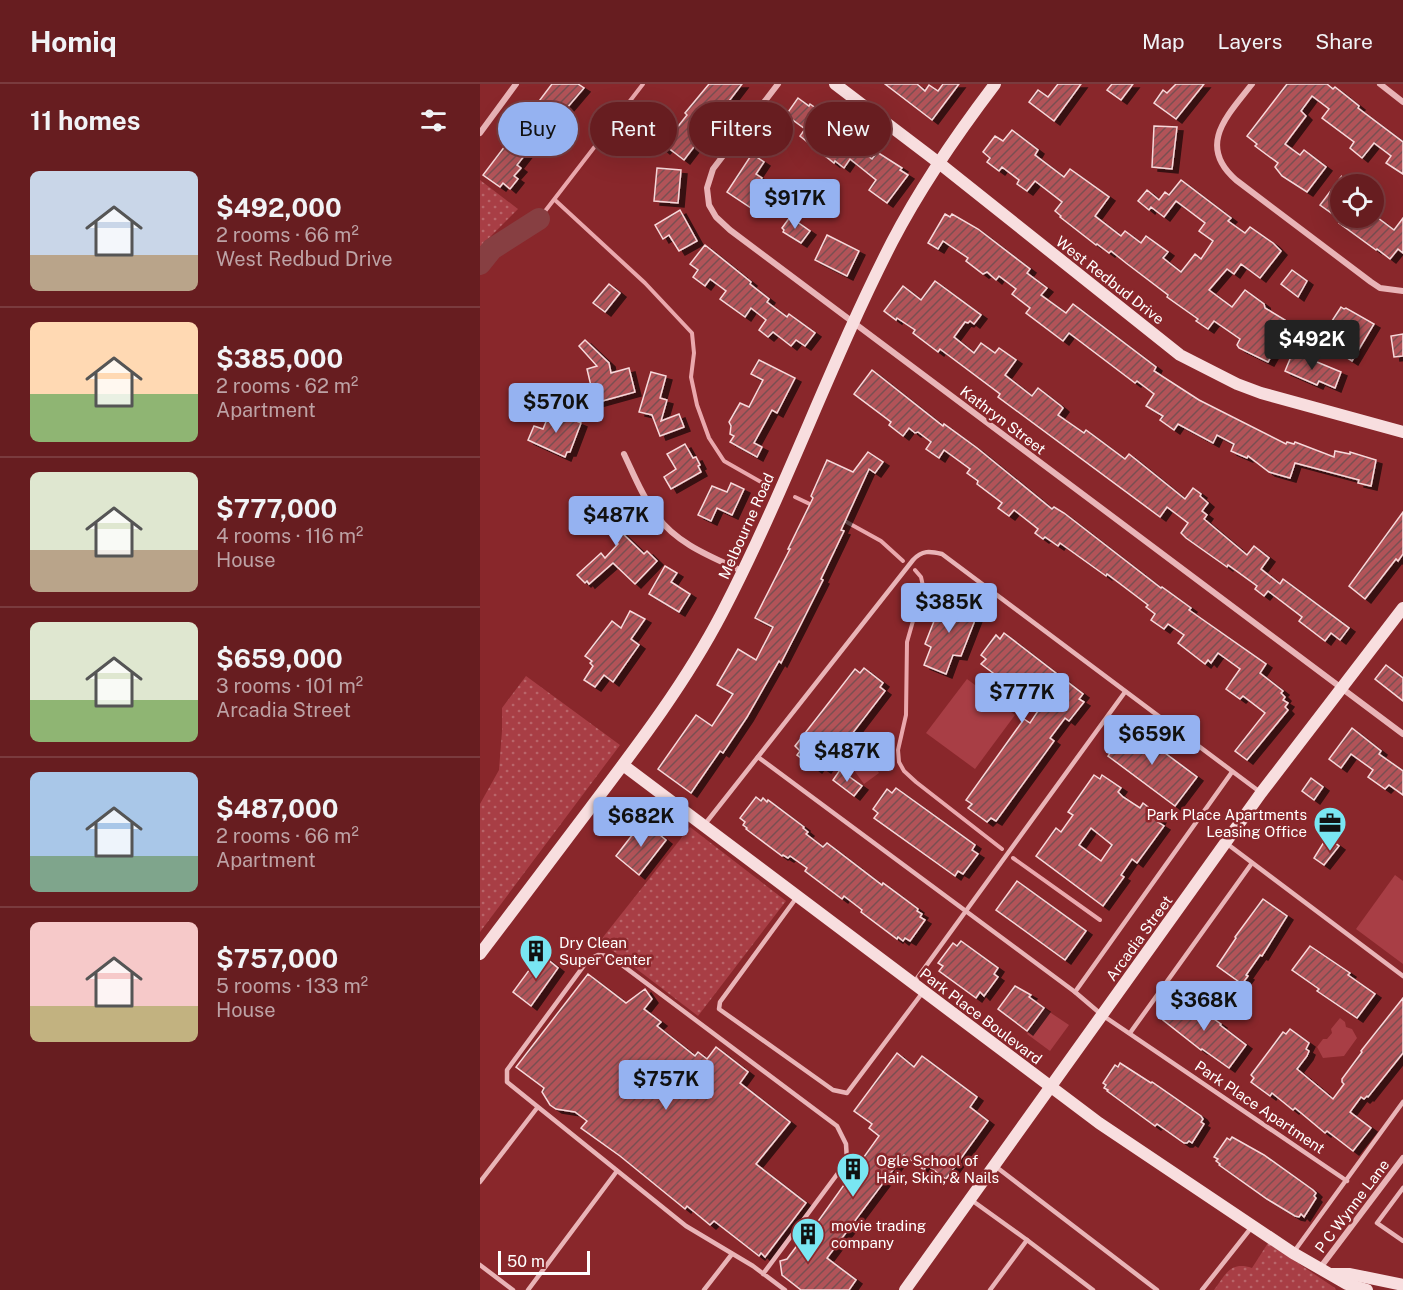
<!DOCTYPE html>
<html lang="en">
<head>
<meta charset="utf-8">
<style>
	body { margin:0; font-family:"Public Sans",sans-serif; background:#6d2629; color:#f1f3f6; height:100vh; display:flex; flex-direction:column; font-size:22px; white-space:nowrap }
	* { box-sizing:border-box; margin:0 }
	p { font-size:20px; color:#bda2a5 }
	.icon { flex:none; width:33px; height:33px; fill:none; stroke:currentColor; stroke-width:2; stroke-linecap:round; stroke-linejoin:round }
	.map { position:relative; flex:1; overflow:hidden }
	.sheet { display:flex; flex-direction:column; background:#671d20; width:480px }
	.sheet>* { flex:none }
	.hud { position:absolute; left:18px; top:18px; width:570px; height:54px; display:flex; gap:12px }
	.controls { position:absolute; left:850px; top:90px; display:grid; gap:12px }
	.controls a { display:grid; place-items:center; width:54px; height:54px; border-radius:50%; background:#671d20; box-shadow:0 6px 24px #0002,0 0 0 2px #7a3b3e; font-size:30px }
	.scale { position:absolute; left:18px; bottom:15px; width:92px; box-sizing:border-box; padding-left:6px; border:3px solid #fff; border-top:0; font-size:16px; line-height:21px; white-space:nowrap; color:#fff; -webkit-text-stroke:4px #89272b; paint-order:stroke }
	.price { position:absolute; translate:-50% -51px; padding:0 14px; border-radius:6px; background:#95b2f1; color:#111; font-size:20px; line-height:39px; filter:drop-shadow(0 2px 3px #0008) }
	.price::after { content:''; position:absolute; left:50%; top:36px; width:18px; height:14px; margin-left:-9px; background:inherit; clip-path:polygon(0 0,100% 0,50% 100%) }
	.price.current { background:#222; color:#fff }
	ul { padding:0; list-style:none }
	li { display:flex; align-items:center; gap:18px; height:150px; padding:0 30px }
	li+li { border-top:2px solid #7a3b3e }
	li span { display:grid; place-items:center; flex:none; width:168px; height:120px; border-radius:9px; color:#555 }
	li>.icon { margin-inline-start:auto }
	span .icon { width:72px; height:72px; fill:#fffc; stroke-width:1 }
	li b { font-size:26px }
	h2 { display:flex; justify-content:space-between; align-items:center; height:72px; padding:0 30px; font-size:26px }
	.tag { padding:0 21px; border-radius:27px; background:#671d20; box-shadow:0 6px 24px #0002,0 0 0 2px #7a3b3e; font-size:21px; line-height:54px }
	.tag.current { background:#95b2f1; color:#111 }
	header { display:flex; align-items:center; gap:36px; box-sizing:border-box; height:84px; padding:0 30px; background:#671d20; border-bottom:2px solid #7a3b3e }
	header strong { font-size:28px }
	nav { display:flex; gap:33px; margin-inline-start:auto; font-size:21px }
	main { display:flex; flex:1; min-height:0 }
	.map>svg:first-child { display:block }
	.grass { fill:url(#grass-dots) }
	.park { fill:#a83e45 }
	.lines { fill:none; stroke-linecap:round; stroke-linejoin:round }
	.stream { stroke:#eaa8ad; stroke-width:4 }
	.river { stroke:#873f42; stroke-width:22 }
	.building { fill:url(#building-hatch); stroke:#f7d8da; stroke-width:1.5; fill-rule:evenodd; filter:url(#shadow) }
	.lane { stroke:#e9b4b7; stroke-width:4.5 }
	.street { stroke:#e9b4b7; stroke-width:6 }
	.secondary { stroke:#f8dedf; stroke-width:12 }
	.labels { text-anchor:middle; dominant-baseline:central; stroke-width:5; stroke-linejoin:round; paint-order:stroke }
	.street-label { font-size:15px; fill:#fff; stroke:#89272b }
	.poi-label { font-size:15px; fill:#fff; stroke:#89272b; text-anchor:start }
</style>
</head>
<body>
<header>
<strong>Homiq</strong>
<nav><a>Map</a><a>Layers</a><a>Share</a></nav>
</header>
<main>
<section class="sheet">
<h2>11 homes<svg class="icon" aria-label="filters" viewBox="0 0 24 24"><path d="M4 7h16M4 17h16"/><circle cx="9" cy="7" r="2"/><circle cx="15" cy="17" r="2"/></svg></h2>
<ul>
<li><span style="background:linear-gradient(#c9d6e8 70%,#b9a48a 0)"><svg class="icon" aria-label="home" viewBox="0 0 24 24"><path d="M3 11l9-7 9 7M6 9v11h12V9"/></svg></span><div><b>$492,000</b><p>2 rooms · 66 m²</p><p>West Redbud Drive</p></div></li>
<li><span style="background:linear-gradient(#ffd9b3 60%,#8fb573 0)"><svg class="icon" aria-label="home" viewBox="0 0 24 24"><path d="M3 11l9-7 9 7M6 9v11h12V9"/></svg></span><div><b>$385,000</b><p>2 rooms · 62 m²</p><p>Apartment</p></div></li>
<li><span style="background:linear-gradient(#dfe7d0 65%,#b9a48a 0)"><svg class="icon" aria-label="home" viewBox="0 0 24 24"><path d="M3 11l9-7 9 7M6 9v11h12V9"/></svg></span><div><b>$777,000</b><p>4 rooms · 116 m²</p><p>House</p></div></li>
<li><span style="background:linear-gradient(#dfe7d0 65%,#8fb573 0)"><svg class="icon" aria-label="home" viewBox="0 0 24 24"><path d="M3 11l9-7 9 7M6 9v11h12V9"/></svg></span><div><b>$659,000</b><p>3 rooms · 101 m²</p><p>Arcadia Street</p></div></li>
<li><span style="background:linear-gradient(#a9c7e8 70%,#7fa58c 0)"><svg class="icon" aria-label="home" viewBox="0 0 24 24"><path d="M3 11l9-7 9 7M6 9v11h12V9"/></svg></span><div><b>$487,000</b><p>2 rooms · 66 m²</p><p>Apartment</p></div></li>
<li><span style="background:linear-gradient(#f6c9c9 70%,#c2b280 0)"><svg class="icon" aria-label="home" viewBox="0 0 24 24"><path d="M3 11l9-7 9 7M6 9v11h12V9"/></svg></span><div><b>$757,000</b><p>5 rooms · 133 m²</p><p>House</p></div></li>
</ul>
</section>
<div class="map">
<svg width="923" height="1206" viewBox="0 0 923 1206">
	<defs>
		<pattern id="grass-dots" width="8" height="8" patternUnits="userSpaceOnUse" patternTransform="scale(1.5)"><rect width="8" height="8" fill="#a83e45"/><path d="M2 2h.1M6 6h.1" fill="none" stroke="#b9656a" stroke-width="1.8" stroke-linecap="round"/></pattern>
		<pattern id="building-hatch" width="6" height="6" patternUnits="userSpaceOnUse" patternTransform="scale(1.5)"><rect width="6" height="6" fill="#b25358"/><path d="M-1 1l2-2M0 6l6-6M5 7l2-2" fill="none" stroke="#7a4f51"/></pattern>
		<filter id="shadow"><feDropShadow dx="6" dy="4" stdDeviation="0" flood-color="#0009"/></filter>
	</defs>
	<rect width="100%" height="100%" fill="#89272b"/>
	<g class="grass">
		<polygon points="0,96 38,125 0,163"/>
		<polygon points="46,592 140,661 0,848 0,720 19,686 22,647 22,624"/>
		<polygon points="210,743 306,817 218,932 120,857"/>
		<path d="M788,1159L855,1204L856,1206H734C746,1190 750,1177 772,1184Z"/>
	</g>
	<g class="park">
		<polygon points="487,595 535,631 495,685 446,649"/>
		<path d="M383,661C390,670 393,680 399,689L384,700L365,674Z"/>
		<polygon points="915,791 923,797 923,880 876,845"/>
		<polygon points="565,925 589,941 570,967 547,950"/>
		<polygon points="860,934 865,938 866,943 872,945 877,954 864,972 843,974 837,963 843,955 847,955 852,949 851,945"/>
	</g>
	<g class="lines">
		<g class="stream">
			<polyline points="75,116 165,199 212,249 214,269 211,293 217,321 229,354 244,377 288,402"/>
			<polyline points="59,135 163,0"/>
			<polyline points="315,413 334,422"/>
			<polyline points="363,436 401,457 423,477"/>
			<polyline points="435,486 441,493 443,502 427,558 426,631 418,666 419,678 424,687 436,698 522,765"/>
			<polyline points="533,774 620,836"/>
		</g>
		<polyline class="river" points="0,180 12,165 59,135"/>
	</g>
	<g class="building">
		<polygon points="72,0 98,0 104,4 75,38 72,36 58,54 66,61 60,69 51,63 37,81 41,84 34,92 38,95 30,105 23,99 20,103 3,91"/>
		<polygon points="229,0 262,0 204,76 187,63 184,66 171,55 180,44 186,48 191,42 196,45 207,31 205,29"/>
		<polygon points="405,0 437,0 445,7 449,1 458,7 463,0 479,0 452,36"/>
		<polygon points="578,0 601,0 574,37 549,18 558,6 568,13"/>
		<polygon points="632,0 653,0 641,16 627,6"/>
		<polygon points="696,0 724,0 696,35 674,19 683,6 687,9"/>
		<polygon points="807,0 847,0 853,5 855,3 879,22 878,24 923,58 923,90 906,79 911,72 894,59 882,74 870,64 874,58 842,34 849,25 832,12 821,27 826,32 805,60 820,71 824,66 846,83 827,108 802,92 795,83 798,79 775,62 777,60 767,52"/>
		<polygon points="318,14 329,22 330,20 350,34 345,40 392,75 397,68 422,84 420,86 428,91 407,119 389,106 396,96 370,75 364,84 355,77 354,79 320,52 325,45 306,31"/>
		<polygon points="674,42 697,43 692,85 672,83"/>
		<polygon points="532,46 558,66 555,71 584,93 590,85 629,113 615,132 641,152 645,147 661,159 666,152 688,168 683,174 701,188 715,170 721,175 733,157 719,147 725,139 696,117 684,133 671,123 669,126 658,117 667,106 679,116 685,108 689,111 701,96 751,134 748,137 765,149 770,143 793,159 801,167 780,194 761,180 754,190 747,185 729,206 752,223 765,206 784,220 785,224 805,236 794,253 800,257 788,278 759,264 757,261 760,255 734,237 728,245 716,237 718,235 687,213 688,211 646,179 631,167 629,169 617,160 616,161 580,133 581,132 575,127 582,118 555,97 547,107 537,100 539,96 522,83 519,87 507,78 510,74 503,68 515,52 523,57"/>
		<polygon points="272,70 284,78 276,90 282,94 277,101 290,109 277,128 247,108"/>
		<polygon points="177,84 201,86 198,119 174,117"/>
		<polygon points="861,93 861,136 863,134 898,134 914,146 923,134 923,169 918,165 910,175 897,165 896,166 859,139 861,136 840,121"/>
		<polygon points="200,126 217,157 199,167 189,151 183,155 175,141"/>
		<polygon points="465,130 470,133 472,130 498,145 550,185 547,189 567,204 561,211 586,229 593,220 676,283 674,287 719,316 806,360 807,358 814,360 815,358 854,373 855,367 870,370 870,368 896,376 891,402 878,399 879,396 815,379 810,394 789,388 768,372 767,374 751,367 754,360 737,351 733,359 698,340 694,346 680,336 683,332 666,322 674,310 657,297 655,299 589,249 583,257 546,229 550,224 532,210 536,205 519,192 516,196 507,188 503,190 486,177 488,174 463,157 458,165 448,159"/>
		<polygon points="310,133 330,147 321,159 303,148 304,146 302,144"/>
		<polygon points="347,151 379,167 367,192 335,176"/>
		<polygon points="225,161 271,198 270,200 289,215 287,218 307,233 309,230 335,249 325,262 316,256 311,262 293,248 288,253 279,246 286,236 271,224 265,233 240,215 246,207 230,195 225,202 213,193 218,186 210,180"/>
		<polygon points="812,186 827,197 818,213 801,200"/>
		<polygon points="455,197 501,231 494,240 490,237 488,239 485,238 474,253 494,269 501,259 515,269 519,264 536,276 525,291 552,312 558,304 581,322 583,324 578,331 604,349 606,346 645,375 649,370 705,415 713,404 721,410 720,412 728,419 722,427 727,431 724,435 767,471 774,462 789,474 781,485 800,500 803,495 869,544 860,556 851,549 845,557 819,537 822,533 788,507 784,512 775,505 777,502 748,481 747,483 706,454 701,449 708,439 687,423 680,433 518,313 520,310 460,265 458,268 433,249 435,246 417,234 416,236 404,227 423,202 441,216"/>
		<polygon points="129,200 140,209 125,228 113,219"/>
		<polygon points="861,223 864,225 866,224 894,240 872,277 858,268 868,251 850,240"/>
		<polygon points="923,250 923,272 914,273 911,252"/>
		<polygon points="105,256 129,279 131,289 149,284 155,308 115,319 107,285 117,282 99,262"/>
		<polygon points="813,268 861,288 855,304 839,297 837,301 805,287"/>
		<polygon points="279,276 315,294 297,329 292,326 274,359 282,363 277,373 250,358 254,352 250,350 251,342 249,338 260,319 269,323 283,296 271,290"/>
		<polygon points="392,286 463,342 464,340 497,364 572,425 574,423 584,429 681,504 682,503 711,524 709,526 786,580 780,589 803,607 801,609 805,613 803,616 808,619 805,623 808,626 767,676 755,667 785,629 763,612 760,615 746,605 760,585 738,569 731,579 728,576 725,580 698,559 704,551 688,540 684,545 671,536 675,530 666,523 668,521 627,490 626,492 580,459 578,462 565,453 563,455 555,449 558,445 534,426 529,432 518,424 522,419 497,400 498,397 487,389 490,385 464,366 459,374 446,365 451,358 438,348 435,349 429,344 423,352 409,341 411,338 374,310"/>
		<polygon points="171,288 186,292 180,314 187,316 181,337 199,330 204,343 180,352 172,331 159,328"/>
		<polygon points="71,326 101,339 90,368 87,368 85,373 48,356 54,342 63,345"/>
		<polygon points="205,360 213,374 216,373 220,381 218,382 221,388 191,405 184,393 196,385 187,370"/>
		<polygon points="388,368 403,378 395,389 389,385 361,446 364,447 341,495 343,496 321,540 301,579 299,577 267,633 243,669 240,667 211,709 178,685 216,631 232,642 253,610 237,601 258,565 276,576 293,543 275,534 310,465 308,465 333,414 331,412 347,376 373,388"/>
		<polygon points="251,399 264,405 252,431 237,424 231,437 218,431 232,402 247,408"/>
		<polygon points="131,413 149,439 139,446 164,470 167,467 177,477 155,500 133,479 109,500 107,497 105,499 97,491 121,469 125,474 138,460 122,436 111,442 104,431"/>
		<polygon points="923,428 923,470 918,477 916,475 885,515 869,502"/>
		<polygon points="185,482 197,489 191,498 210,510 199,528 169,510"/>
		<polygon points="470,514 493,523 490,529 497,531 481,572 473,571 466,590 444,581 451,563 445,560 462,517 468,519"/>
		<polygon points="150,527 165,535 151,555 159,561 133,598 124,591 115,603 104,596 113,582 110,579 112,577 105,572 132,537 141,544"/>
		<polygon points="524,549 603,610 599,615 604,618 589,637 585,634 570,654 574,657 516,737 511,734 507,738 488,724 492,720 486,716 544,635 550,639 560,624 501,580 506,575 501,571 516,551 520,555"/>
		<polygon points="906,581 923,594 923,617 895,595"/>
		<polygon points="384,584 403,599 400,603 405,607 345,685 339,681 336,685 317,671 320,667 315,662 375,585 380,589"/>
		<polygon points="649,642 717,693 695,722 628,672"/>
		<polygon points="872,644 901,667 899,670 923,687 923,711 909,701 905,705 888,693 893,686 871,670 861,684 849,675"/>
		<polygon points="360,686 382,702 374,712 353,696"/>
		<path d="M614,691L620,695L622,691L641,704L638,708L643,713L660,724L663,719L681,733L678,738L684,742L657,779L652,775L641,791L644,793L623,822L556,772L576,744L581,748L593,731L588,728ZM611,744L632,761L621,777L599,761Z"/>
		<polygon points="831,694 843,703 834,716 822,707"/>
		<polygon points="416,704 495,761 492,766 498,770 483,790 478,787 475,792 394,734 398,729 393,725 407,705 412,709"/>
		<polygon points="276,713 281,717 283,714 287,718 288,716 324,743 323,744 328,748 326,750 343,763 347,759 402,801 403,799 438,825 437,827 442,830 440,833 445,836 430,857 425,854 423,857 418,853 417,855 381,828 382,826 364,812 362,815 325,787 327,784 310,772 308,774 303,771 302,772 266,745 267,744 263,741 265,738 260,734"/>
		<polygon points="163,737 186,756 159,791 136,772"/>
		<polygon points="847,753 859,762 844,781 834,774"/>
		<polygon points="537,797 606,847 585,876 516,826"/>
		<polygon points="783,815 807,832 782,872 780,871 766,891 768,892 762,900 737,882 756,854 755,853"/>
		<polygon points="481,857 518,884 514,890 518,893 504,912 500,908 496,914 459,887 463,882 458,879 473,859 477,862"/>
		<polygon points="830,862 870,889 868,891 895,910 877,934 837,907 839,905 812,886"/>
		<polygon points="61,870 78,884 51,922 33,908"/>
		<polygon points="108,890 146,919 165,905 172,915 164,925 181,938 177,942 215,972 218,968 227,975 236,963 268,988 260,999 310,1038 276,1080 326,1119 285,1173 281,1169 279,1172 234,1137 230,1141 207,1122 205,1125 140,1072 101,1044 107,1037 95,1028 76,1025 70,1021 62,1008 64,1004 36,983"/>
		<polygon points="535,902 551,911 549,913 564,924 547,947 518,925"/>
		<polygon points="701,912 741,940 740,941 766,961 749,984 722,965 721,966 683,936"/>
		<polygon points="923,914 923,969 888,1013 887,1012 884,1015 881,1013 870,1028 891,1044 873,1067 847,1047 845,1049 815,1024 813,1026 792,1009 790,1012 771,998 774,994 771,991 795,959 803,948 806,950 810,945 829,959 826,965 829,967 827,972 817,985 853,1015 864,1000 862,998 862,995 882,968 881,967"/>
		<polygon points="417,969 434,983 442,972 497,1013 490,1023 508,1037 466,1095 447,1081 444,1086 424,1071 347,1174 376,1196 369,1206 321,1206 302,1191 300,1177 307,1175 322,1155 324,1157 399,1052 389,1044 392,1040 374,1027"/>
		<polygon points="640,979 671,999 672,998 721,1032 723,1035 721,1038 724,1040 712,1059 709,1057 707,1059 704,1059 677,1040 675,1042 627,1007 628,1006 624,1004 626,1001 623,999 635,981 638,983"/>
		<polygon points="752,1053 784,1071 833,1106 836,1109 834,1112 836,1114 824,1133 821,1130 819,1133 815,1132 787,1115 739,1081 740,1080 736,1077 738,1075 734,1073 747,1054 750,1056"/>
	</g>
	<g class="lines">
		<g class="lane">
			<polyline points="278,673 595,908 622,931 867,1097"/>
			<path d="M225,740L433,476C442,466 450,467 462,470L780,708"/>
			<polyline points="746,759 923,892"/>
			<polyline points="317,813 240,918 239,925 353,1006 367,1009 443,908"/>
			<polyline points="435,897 645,608"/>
			<polyline points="595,908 752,688"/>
			<polyline points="650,949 772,779"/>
			<polyline points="515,1082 677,1206"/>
			<polyline points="0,1098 57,1024"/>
			<polyline points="923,1104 897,1139 923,1157"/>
			<polyline points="490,1115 547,1156 510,1206"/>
			<polyline points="547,1156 613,1206"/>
			<polyline points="813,1169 923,1018"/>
			<polyline points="0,1181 33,1206"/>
			<polyline points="283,1190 367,1077 366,1060 357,1042 130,872 118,871 108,876 27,986 27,998 206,1142 273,1182 305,1206"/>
			<polyline points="48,1206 137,1087"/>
			<polyline points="224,1206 252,1170"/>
			<polyline points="722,1206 771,1144"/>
		</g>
		<g class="street">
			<polyline points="298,0 233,85 227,104 229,121 236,133 250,146 923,650"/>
			<path d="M772,0C748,31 716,61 756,96L891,198L900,204L923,207"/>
			<polyline points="900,0 923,18"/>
			<polyline points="0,49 36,0"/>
			<path d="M144,370C154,391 163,414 177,432C197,460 232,473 262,487"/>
			<polyline points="840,1184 923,1074"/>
		</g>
		<g class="secondary">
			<polyline points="355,0 459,79 700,271 757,300 781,309 923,348"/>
			<polyline points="143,681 619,1039 813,1169 867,1200 887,1206"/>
			<path d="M0,870C37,821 74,772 111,723C158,661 206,598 242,529C305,408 350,279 412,158C441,102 477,50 515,0"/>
			<polyline points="852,1190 870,1190 923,1201"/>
			<polyline points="425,1206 781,709 923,524"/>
		</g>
	</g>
	<defs>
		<g id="office-pin" transform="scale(1.725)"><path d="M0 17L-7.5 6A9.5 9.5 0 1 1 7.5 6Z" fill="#79e6f2" stroke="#89272b"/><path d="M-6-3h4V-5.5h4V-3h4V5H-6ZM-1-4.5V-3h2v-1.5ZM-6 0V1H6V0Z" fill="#111"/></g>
		<g id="building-pin" transform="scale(1.725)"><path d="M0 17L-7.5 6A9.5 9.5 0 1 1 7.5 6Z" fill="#79e6f2" stroke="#89272b"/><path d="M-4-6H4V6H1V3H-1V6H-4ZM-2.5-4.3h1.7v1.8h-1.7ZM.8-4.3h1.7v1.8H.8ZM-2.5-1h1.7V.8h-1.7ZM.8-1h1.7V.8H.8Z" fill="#111"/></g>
	</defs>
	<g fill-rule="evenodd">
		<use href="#office-pin" x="850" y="739"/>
		<use href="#building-pin" x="56" y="867"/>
		<use href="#building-pin" x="373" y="1085"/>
		<use href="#building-pin" x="328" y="1150"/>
	</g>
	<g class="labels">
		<g class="street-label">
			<text transform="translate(630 196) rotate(38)">West Redbud Drive</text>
			<text transform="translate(523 336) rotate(37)">Kathryn Street</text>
			<text transform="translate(266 442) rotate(-66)">Melbourne Road</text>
			<text transform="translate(659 854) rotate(-54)">Arcadia Street</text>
			<text transform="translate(501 932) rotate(37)">Park Place Boulevard</text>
			<text transform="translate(780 1023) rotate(34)">Park Place Apartment</text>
			<text transform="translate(872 1122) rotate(-53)">P C Wynne Lane</text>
		</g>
		<g class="poi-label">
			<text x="827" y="730" text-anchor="end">Park Place Apartments<tspan x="827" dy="17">Leasing Office</tspan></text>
			<text x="79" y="858">Dry Clean<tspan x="79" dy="17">Super Center</tspan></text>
			<text x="396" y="1076">Ogle School of<tspan x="396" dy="17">Hair, Skin, &amp; Nails</tspan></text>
			<text x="351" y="1141">movie trading<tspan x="351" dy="17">company</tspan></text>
		</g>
	</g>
</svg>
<div class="controls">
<a><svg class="icon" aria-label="locate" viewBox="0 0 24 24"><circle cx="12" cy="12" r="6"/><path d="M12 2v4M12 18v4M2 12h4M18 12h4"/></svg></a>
</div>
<div class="scale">50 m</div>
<b class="price" style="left:315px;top:146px">$917K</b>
<b class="price current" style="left:832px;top:287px">$492K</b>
<b class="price" style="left:76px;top:350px">$570K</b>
<b class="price" style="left:136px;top:463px">$487K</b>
<b class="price" style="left:469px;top:550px">$385K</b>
<b class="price" style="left:542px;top:640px">$777K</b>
<b class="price" style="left:672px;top:682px">$659K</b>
<b class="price" style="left:367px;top:699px">$487K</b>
<b class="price" style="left:161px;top:764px">$682K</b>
<b class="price" style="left:724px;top:948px">$368K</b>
<b class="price" style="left:186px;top:1027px">$757K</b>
<div class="hud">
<a class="tag current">Buy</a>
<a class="tag">Rent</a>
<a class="tag">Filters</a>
<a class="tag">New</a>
</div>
</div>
</main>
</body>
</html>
